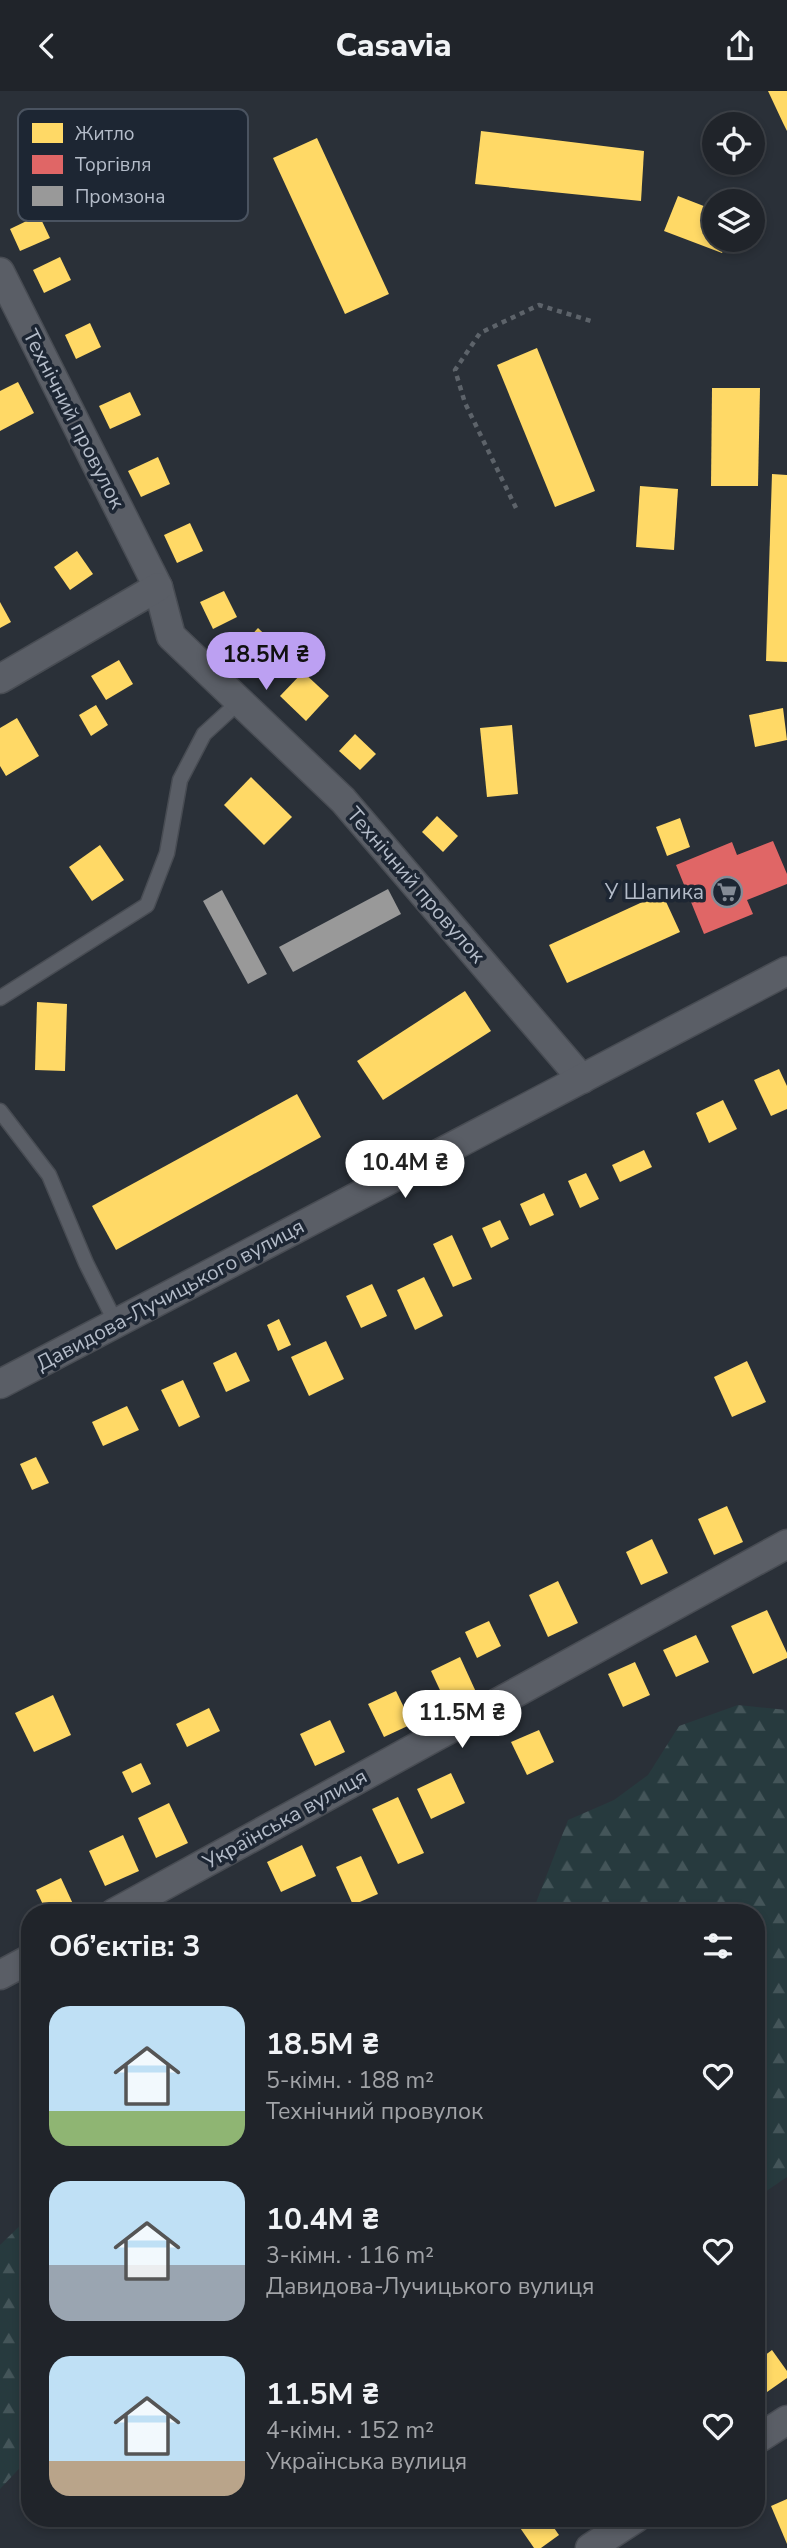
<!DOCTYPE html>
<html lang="uk">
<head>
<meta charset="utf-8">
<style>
	body { margin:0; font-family:"Nunito Sans",sans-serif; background:#2d3036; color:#f1f3f6; height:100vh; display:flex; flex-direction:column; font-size:26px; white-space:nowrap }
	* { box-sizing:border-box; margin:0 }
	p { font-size:23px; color:#a2a4a8 }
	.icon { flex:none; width:38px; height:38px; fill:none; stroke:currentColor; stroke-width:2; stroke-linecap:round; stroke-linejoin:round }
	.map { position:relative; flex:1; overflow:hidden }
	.details { position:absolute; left:21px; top:1813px; width:744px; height:623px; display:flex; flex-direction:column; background:#20242a; border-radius:28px; box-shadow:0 4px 10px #0003,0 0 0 2px #3d4147 }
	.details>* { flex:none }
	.tools { position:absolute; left:702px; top:21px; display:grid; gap:14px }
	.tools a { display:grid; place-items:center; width:63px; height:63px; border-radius:50%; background:#20242a; box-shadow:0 4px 10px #0003,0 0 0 2px #3d4147; font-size:35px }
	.price { position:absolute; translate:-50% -60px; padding:0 16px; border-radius:24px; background:#fff; color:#222; font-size:23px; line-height:46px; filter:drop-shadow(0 2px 4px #0008) }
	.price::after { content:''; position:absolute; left:50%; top:42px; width:21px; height:16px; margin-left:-10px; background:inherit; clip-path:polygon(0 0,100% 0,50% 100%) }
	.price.selected { background:#bca0f2; color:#111 }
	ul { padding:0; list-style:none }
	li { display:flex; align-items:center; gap:21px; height:175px; padding:0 28px }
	li span { display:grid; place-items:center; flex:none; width:196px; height:140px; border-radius:21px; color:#555 }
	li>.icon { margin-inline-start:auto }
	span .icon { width:84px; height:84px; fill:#fffc; stroke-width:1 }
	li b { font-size:30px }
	h2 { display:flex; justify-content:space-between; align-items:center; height:84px; padding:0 28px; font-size:30px }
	header { display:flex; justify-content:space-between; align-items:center; height:91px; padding:0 28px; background:#20242a; font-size:32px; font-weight:800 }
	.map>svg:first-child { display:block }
	.forest { fill:url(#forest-firs) }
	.homes { fill:#ffd966 }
	.shops { fill:#e06666 }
	.industry { fill:#999 }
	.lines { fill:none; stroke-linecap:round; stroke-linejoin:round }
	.service-casing { stroke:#484c53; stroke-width:17 }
	.minor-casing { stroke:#484c53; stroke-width:31 }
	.path { stroke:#5d636a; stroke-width:4.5; stroke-dasharray:5 5; stroke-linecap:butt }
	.service { stroke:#5a5e66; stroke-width:14 }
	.minor { stroke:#5a5e66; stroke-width:28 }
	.labels { text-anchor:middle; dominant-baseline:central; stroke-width:7; stroke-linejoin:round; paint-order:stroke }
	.street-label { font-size:21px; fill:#b4bcc9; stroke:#1d2633 }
	.poi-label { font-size:21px; fill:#b4bcc9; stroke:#1d2633; text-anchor:end }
	.key { fill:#1d2633; stroke:#4a5360; stroke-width:2 }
	.key-label { font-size:19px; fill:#b4bcc9 }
</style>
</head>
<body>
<header><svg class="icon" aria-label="back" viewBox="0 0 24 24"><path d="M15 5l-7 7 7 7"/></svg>Casavia<svg class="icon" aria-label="share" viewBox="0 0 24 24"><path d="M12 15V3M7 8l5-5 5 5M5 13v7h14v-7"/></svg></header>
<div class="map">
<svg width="787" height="2457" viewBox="0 0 787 2457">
	<defs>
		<pattern id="forest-firs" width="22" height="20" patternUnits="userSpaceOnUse" patternTransform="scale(1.75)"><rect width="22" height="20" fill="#273a3e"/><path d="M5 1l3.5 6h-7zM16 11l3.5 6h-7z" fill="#445559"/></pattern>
	</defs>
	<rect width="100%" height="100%" fill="#2a3038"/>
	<g class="forest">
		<polygon points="738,1614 787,1619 787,2086 756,2107 756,1822 532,1822 568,1729 614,1709 648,1684 679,1635"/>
		<polygon points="30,2125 30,2366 0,2398 0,2154"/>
	</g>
	<g class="homes">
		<polygon points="768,0 787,0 787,40 783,32"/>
		<polygon points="481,40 644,60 641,110 475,93"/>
		<polygon points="317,47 389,203 345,223 273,67"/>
		<polygon points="678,105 714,119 714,149 728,149 722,162 664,140"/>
		<polygon points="39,124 50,147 20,160 10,138"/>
		<polygon points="60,166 71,189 44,202 33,179"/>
		<polygon points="90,232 101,256 76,268 65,244"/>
		<polygon points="537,257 595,400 555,416 497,274"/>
		<polygon points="18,291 34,322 0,340 0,300"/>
		<polygon points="712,297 760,297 758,395 711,395"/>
		<polygon points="130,301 141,324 110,338 99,315"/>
		<polygon points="158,366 170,393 141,406 128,380"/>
		<polygon points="772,383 787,384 787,571 766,570"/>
		<polygon points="640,395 678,398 674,459 636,456"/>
		<polygon points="190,432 203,460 177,472 164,444"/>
		<polygon points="77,460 93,483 70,499 54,476"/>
		<polygon points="224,500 237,526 213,538 200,511"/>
		<polygon points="0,511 11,531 0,537"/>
		<polygon points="258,537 282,560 260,584 236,561"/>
		<polygon points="119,569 133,593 106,609 91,585"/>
		<polygon points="303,581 329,605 306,630 280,605"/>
		<polygon points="96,614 108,634 91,645 79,624"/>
		<polygon points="783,617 787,649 755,656 749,624"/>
		<polygon points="17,627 39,665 6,685 0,675 0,637"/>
		<polygon points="512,634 518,703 487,706 480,637"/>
		<polygon points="355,643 376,663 360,679 339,660"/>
		<polygon points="251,686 292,726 264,754 224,714"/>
		<polygon points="437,725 458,745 443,761 422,741"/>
		<polygon points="680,727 690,756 667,765 656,736"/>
		<polygon points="100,754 124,789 92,810 69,776"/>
		<polygon points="662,802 680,841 567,892 549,854"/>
		<polygon points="465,900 491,940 383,1009 357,970"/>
		<polygon points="37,911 67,913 65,980 35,979"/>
		<polygon points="779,978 787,995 787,1018 771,1025 754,989"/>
		<polygon points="297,1003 321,1046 116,1159 92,1115"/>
		<polygon points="723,1009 737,1038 709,1052 696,1022"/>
		<polygon points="644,1059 652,1076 620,1091 612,1074"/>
		<polygon points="586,1082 599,1108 580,1117 568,1090"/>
		<polygon points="544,1102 554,1124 530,1135 520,1113"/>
		<polygon points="500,1129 509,1148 491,1157 482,1137"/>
		<polygon points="452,1144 472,1188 453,1196 433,1153"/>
		<polygon points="424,1186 443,1225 415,1239 397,1199"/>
		<polygon points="372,1193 387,1225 361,1237 346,1205"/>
		<polygon points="279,1228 291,1254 278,1260 267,1234"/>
		<polygon points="326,1250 344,1288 309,1305 291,1266"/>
		<polygon points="236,1261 250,1290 226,1301 213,1272"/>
		<polygon points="747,1270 766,1311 732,1326 714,1286"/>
		<polygon points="183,1289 200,1326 179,1336 161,1299"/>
		<polygon points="127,1315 139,1339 103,1355 92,1331"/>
		<polygon points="36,1366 49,1392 32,1399 20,1373"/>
		<polygon points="727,1415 743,1451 714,1464 698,1428"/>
		<polygon points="652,1448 668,1482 641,1494 626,1461"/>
		<polygon points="558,1490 578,1532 548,1546 529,1504"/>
		<polygon points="767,1519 787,1562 787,1567 753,1583 731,1535"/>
		<polygon points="489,1530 501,1555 477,1567 465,1541"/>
		<polygon points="696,1544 709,1571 676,1586 663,1559"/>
		<polygon points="460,1566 476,1601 447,1614 431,1580"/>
		<polygon points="635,1571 650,1604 623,1616 608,1583"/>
		<polygon points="396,1600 412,1633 384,1646 368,1613"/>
		<polygon points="53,1604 71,1644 34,1661 15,1622"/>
		<polygon points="209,1617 220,1640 187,1656 176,1633"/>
		<polygon points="330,1629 345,1661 315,1675 300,1643"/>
		<polygon points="539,1639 554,1671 527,1684 511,1651"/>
		<polygon points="141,1672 151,1693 132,1702 122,1681"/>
		<polygon points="451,1682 465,1712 431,1728 417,1698"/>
		<polygon points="398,1706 424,1762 398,1773 372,1718"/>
		<polygon points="169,1712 188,1752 156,1767 138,1727"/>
		<polygon points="123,1744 139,1780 105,1795 89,1760"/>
		<polygon points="302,1754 316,1785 281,1801 267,1771"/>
		<polygon points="361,1765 378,1803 353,1814 336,1776"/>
		<polygon points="61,1787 73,1813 54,1822 47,1822 36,1799"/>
		<polygon points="772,2259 787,2280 787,2287 767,2301 756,2286 756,2271"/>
		<polygon points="787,2408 787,2453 771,2415"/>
		<polygon points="520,2427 547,2427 559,2444 541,2457 534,2457 516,2431"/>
	</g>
	<polygon class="shops" points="773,750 787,783 787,793 747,809 753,823 704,843 676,774 732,751 737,764"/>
	<g class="industry">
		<polygon points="388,798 401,823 293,881 279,856"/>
		<polygon points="222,799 267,883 248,893 203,810"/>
	</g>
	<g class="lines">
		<g class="service-casing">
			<g id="service">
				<polyline points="0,907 147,814 167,762 180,689 204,643 240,610"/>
				<polyline points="0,1020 49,1084 86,1172 116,1232"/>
			</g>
		</g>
		<g class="minor-casing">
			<g id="minor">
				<polyline points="0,181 158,496 171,545 343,709 582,988"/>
				<polyline points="0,588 158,496"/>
				<polyline points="0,1293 787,880"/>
				<polyline points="114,1822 787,1453"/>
				<polyline points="0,1884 30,1868"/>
				<polyline points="756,2349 787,2329"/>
				<polyline points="590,2457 636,2427"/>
			</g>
		</g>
		<polyline class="path" points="516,417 465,312 455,279 480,242 539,214 591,230"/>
		<use href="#service" class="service"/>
		<use href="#minor" class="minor"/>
	</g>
	<defs>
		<g id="supermarket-ring" transform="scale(1.575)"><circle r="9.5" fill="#1d2633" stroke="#848b96" stroke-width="1.5"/><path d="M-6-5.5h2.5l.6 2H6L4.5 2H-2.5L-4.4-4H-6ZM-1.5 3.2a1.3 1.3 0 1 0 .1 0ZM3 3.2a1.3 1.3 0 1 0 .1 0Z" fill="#848b96"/></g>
	</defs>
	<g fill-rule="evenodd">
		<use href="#supermarket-ring" x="727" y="801"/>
	</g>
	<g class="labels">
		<g class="street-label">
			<text transform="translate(74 328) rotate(63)">Технічний провулок</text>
			<text transform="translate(416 794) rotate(49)">Технічний провулок</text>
			<text transform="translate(170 1204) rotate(-28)">Давидова-Лучицького вулиця</text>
			<text transform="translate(285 1728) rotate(-29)">Українська вулиця</text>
		</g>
		<g class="poi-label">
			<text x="704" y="801">У Шапика</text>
		</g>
	</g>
	<rect x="18" y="18" width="230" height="112" rx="10" class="key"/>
	<rect x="32" y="32" width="31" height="20" fill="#ffd966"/>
	<rect x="32" y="64" width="31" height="19" fill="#e06666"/>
	<rect x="32" y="95" width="31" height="20" fill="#999"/>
	<g class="key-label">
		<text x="75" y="49">Житло</text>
		<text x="75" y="80">Торгівля</text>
		<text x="75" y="112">Промзона</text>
	</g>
</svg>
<div class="tools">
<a><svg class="icon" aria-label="locate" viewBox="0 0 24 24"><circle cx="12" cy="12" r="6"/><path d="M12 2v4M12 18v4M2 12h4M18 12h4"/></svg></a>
<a><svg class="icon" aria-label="layers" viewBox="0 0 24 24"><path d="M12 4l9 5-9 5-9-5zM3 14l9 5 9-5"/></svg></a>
</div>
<b class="price selected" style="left:266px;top:601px">18.5M ₴</b>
<b class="price" style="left:405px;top:1109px">10.4M ₴</b>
<b class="price" style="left:462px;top:1659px">11.5M ₴</b>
<section class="details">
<h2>Об’єктів: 3<svg class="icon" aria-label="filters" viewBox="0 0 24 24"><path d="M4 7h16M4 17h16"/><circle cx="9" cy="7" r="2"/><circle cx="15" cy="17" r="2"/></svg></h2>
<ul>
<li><span style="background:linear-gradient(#bfe0f5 75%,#8fb573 0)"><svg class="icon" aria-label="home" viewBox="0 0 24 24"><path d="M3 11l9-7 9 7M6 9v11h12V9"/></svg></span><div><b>18.5M ₴</b><p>5-кімн. · 188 m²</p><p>Технічний провулок</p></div><svg class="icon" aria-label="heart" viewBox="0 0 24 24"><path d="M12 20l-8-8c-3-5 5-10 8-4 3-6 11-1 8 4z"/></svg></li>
<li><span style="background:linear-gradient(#bfe0f5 60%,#9aa5b1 0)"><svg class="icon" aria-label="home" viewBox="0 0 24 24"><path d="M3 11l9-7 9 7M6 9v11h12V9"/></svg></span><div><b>10.4M ₴</b><p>3-кімн. · 116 m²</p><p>Давидова-Лучицького вулиця</p></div><svg class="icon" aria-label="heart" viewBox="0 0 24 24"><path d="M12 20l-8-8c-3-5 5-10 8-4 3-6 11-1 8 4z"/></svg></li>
<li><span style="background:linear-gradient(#bfe0f5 75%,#b9a48a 0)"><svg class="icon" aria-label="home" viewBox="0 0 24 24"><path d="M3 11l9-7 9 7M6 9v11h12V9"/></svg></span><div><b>11.5M ₴</b><p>4-кімн. · 152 m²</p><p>Українська вулиця</p></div><svg class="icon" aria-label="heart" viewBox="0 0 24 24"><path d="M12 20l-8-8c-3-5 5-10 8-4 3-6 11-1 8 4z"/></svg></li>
</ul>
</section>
</div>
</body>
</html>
